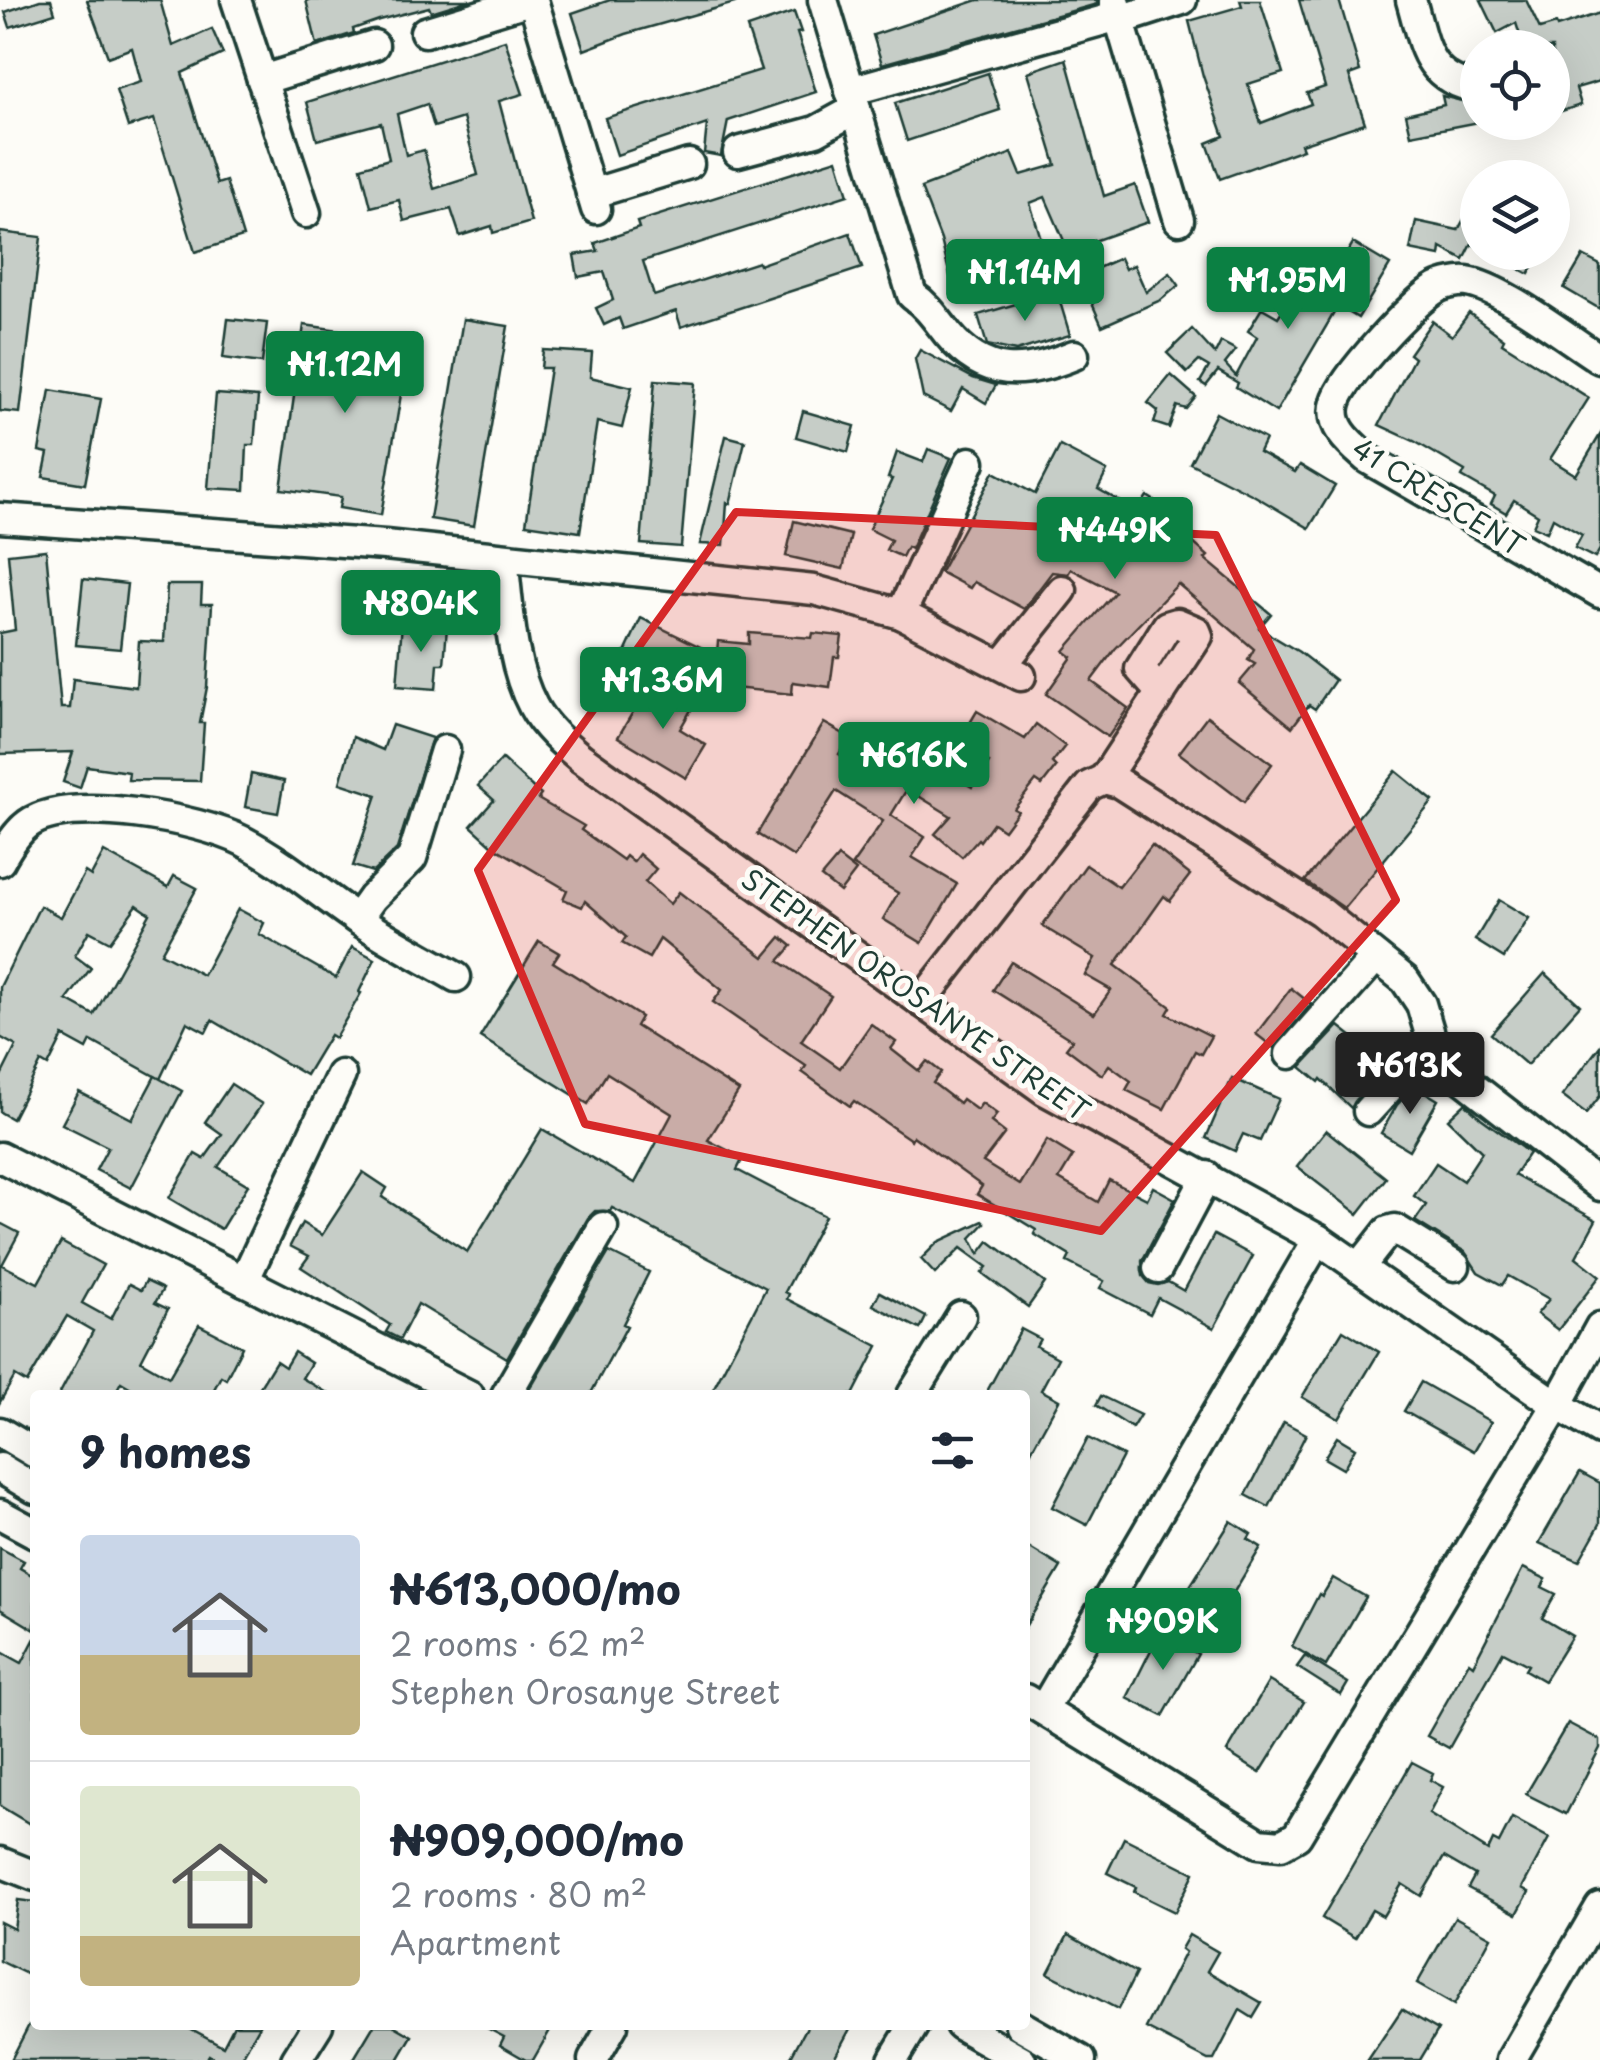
<!DOCTYPE html>
<html lang="en">
<head>
<meta charset="utf-8">
<style>
	body { margin:0; font-family:"Playpen Sans",sans-serif; background:#f2f2f3; color:#1f2937; height:100vh; display:flex; flex-direction:column; font-size:38px; white-space:nowrap }
	* { box-sizing:border-box; margin:0 }
	p { font-size:32px; color:#747a83 }
	.icon { flex:none; width:55px; height:55px; fill:none; stroke:currentColor; stroke-width:2; stroke-linecap:round; stroke-linejoin:round }
	.map { position:relative; flex:1; overflow:hidden }
	.details { position:absolute; left:30px; top:1390px; width:1000px; height:640px; display:flex; flex-direction:column; background:#fff; border-radius:10px; box-shadow:0 10px 40px #0002 }
	.details>* { flex:none }
	.buttons { position:absolute; left:1460px; top:30px; display:grid; gap:20px }
	.buttons a { display:grid; place-items:center; width:110px; height:110px; border-radius:50%; background:#fff; box-shadow:0 10px 40px #0002; font-size:50px }
	.price { position:absolute; translate:-50% -85px; padding:0 22px; border-radius:10px; background:#0b8043; color:#fff; font-size:32px; line-height:65px; filter:drop-shadow(0 2px 5px #0008) }
	.price::after { content:''; position:absolute; left:50%; top:60px; width:30px; height:22px; margin-left:-15px; background:inherit; clip-path:polygon(0 0,100% 0,50% 100%) }
	.price.on { background:#222; color:#fff }
	ul { padding:0; list-style:none }
	li { display:flex; align-items:center; gap:30px; height:250px; padding:0 50px }
	li+li { border-top:2px solid #e0e1e3 }
	li span { display:grid; place-items:center; flex:none; width:280px; height:200px; border-radius:10px; color:#555 }
	li>.icon { margin-inline-start:auto }
	span .icon { width:120px; height:120px; fill:#fffc; stroke-width:1 }
	li b { font-size:42px }
	h2 { display:flex; justify-content:space-between; align-items:center; height:120px; padding:0 50px; font-size:42px }
	.map>svg:first-child { display:block }
	.building { fill:#c6cdc7; stroke:#1f3d34; stroke-width:2.5; fill-rule:evenodd }
	.lines { fill:none; stroke-linecap:round; stroke-linejoin:round }
	.minor-casing { stroke:#1f3d34; stroke-width:35 }
	.minor { stroke:#fdfcf7; stroke-width:28 }
	.marked { fill:#d62828; fill-opacity:0.2; stroke:#d62828; stroke-width:8; stroke-linejoin:round }
	.labels { text-anchor:middle; dominant-baseline:central; stroke-width:10; stroke-linejoin:round; paint-order:stroke }
	.street-label { font-size:28px; fill:#1f3d34; stroke:#fdfcf7 }
</style>
</head>
<body>
<div class="map">
<svg width="1600" height="2060" viewBox="0 0 1600 2060">
	<rect width="100%" height="100%" fill="#fdfcf7"/>
	<filter id="ink" filterUnits="userSpaceOnUse"><feTurbulence type="fractalNoise" baseFrequency=".01" numOctaves="2"/><feDisplacementMap in="SourceGraphic" scale="20" xChannelSelector="R" yChannelSelector="G"/><feConvolveMatrix kernelMatrix="1 2 1 2 8 2 1 2 1" color-interpolation-filters="sRGB"/></filter>
	<g filter="url(#ink)">
		<g class="building">
			<polygon points="40,0 51,0 55,13 10,27 5,12"/>
			<polygon points="87,0 160,0 173,46 212,29 223,54 182,73 217,184 226,181 243,237 195,252 154,119 128,127 116,90 141,82 132,48 108,57"/>
			<polygon points="306,0 470,0 431,12 429,7 379,20 353,29 354,33 317,45"/>
			<polygon points="610,0 734,0 735,3 626,34 584,50 572,13"/>
			<polygon points="978,0 1097,0 1097,4 882,64 873,35"/>
			<polygon points="1240,0 1260,0 1283,73 1248,84 1261,123 1311,104 1307,93 1325,87 1299,0 1339,0 1360,71 1349,75 1365,123 1301,144 1303,149 1220,179 1207,143 1224,136 1203,76 1189,21 1242,6"/>
			<polygon points="1481,0 1526,0 1540,29 1556,24 1557,27 1600,13 1600,81 1576,88 1581,105 1552,114 1552,48 1524,48 1516,23 1497,33"/>
			<polygon points="794,12 801,32 797,33 816,92 728,121 721,156 704,153 707,124 617,155 605,118 761,70 747,28"/>
			<path d="M505,40L523,94L499,101L531,222L493,233L492,226L460,236L451,209L404,221L399,200L371,207L361,167L389,159L381,123L317,140L307,102ZM427,104L434,127L463,118L478,175L434,189L424,150L406,155L397,114Z"/>
			<polygon points="1066,59 1104,196 1135,185 1148,222 1068,250 1045,197 1030,203 1043,245 950,276 941,240 921,188 1012,153 1021,175 1056,165 1028,72"/>
			<polygon points="988,73 1000,110 907,141 895,103"/>
			<polygon points="1442,96 1478,105 1478,122 1411,135 1406,114 1444,105"/>
			<polygon points="837,159 848,195 643,261 654,296 758,262 759,265 850,233 862,268 681,327 676,311 623,329 619,318 604,325 596,308 613,300 604,272 578,277 574,255 598,251 595,243 639,228 637,222"/>
			<polygon points="1464,219 1478,226 1478,247 1472,244 1464,260 1441,248 1440,256 1410,250 1416,221 1458,230"/>
			<polygon points="0,232 41,237 20,413 0,411"/>
			<polygon points="1353,243 1390,265 1358,318 1338,306 1276,412 1236,387 1238,383 1218,371 1206,386 1200,382 1209,367 1199,361 1187,373 1167,353 1192,329 1215,354 1221,342 1236,350 1225,364 1236,376 1257,337 1248,331 1262,308 1278,317 1299,284 1320,297"/>
			<polygon points="1488,252 1541,252 1529,274"/>
			<polygon points="1583,256 1600,265 1600,309 1564,288"/>
			<polygon points="1120,258 1125,269 1134,265 1146,292 1170,273 1179,285 1161,300 1102,326 1080,276"/>
			<polygon points="1057,292 1070,335 1016,351 987,345 978,315"/>
			<polygon points="1469,313 1504,339 1502,343 1589,398 1550,459 1576,475 1600,435 1600,549 1595,558 1575,548 1582,535 1553,518 1547,532 1533,526 1538,515 1514,500 1506,513 1491,504 1495,496 1462,477 1465,471 1414,441 1379,425 1414,358 1409,354 1432,321 1452,336"/>
			<polygon points="228,319 267,323 262,363 223,358"/>
			<polygon points="463,319 508,326 474,526 430,519"/>
			<polygon points="304,325 410,340 381,515 339,508 341,497 281,489"/>
			<polygon points="543,350 592,353 590,377 632,387 622,428 597,422 580,532 526,524 550,368 541,368"/>
			<polygon points="920,350 973,378 996,385 986,403 963,389 951,411 923,397 915,359"/>
			<polygon points="1171,375 1196,397 1186,409 1177,406 1169,428 1154,423 1158,411 1148,403"/>
			<polygon points="655,380 695,383 681,547 641,544"/>
			<polygon points="50,390 101,399 85,484 43,477 48,453 39,451"/>
			<polygon points="216,394 258,397 254,445 247,445 245,490 208,488"/>
			<polygon points="803,411 855,426 848,452 796,437"/>
			<polygon points="1216,413 1265,439 1259,452 1295,472 1300,465 1335,486 1309,528 1255,496 1190,463"/>
			<polygon points="726,436 745,441 730,504 727,503 724,545 700,544"/>
			<polygon points="1060,446 1107,471 1098,489 1137,511 1147,496 1168,509 1163,516 1208,556 1205,559 1271,614 1259,628 1299,652 1335,680 1315,709 1309,705 1292,727 1239,683 1255,664 1248,660 1254,649 1178,584 1115,649 1091,681 1128,708 1108,737 1046,694 1072,657 1064,651 1115,592 1071,569 1068,574 1052,572 1024,609 974,582 970,588 940,572 994,472 1035,494"/>
			<polygon points="928,449 951,458 911,549 907,547 902,557 886,550 891,540 869,529 892,479 888,478 897,452 923,462"/>
			<polygon points="794,521 851,535 843,569 786,556"/>
			<polygon points="46,550 61,708 70,708 73,679 136,687 139,641 164,642 167,585 202,585 201,604 212,604 207,687 200,723 204,723 200,781 128,780 129,772 87,766 80,788 63,782 73,752 0,754 0,633 15,630 8,554"/>
			<polygon points="83,579 127,584 120,649 76,645"/>
			<polygon points="641,618 705,649 689,684 651,681 619,666"/>
			<polygon points="402,623 447,627 444,664 438,664 436,689 397,686"/>
			<polygon points="749,633 812,638 813,633 842,636 839,657 834,657 830,687 793,682 792,694 714,686 718,641 749,644"/>
			<polygon points="649,685 691,710 680,729 706,745 686,778 618,737"/>
			<polygon points="977,711 1025,739 1036,724 1065,746 1052,763 1056,767 1042,785 1036,781 1014,809 1018,811 1004,830 993,823 980,841 978,839 962,857 935,834 951,816 907,789 891,815 925,837 912,857 957,884 922,943 883,919 898,893 852,865 883,821 836,791 794,857 757,834 824,723 849,737 839,754 866,771 868,768 879,775 898,743 972,787 989,763 957,745"/>
			<polygon points="1207,716 1272,764 1244,802 1179,753"/>
			<polygon points="392,725 432,738 397,849 373,872 353,866 377,795 340,783 353,737 383,750"/>
			<polygon points="502,759 541,795 538,799 584,826 581,830 623,860 626,856 633,862 639,854 656,869 645,882 670,904 679,892 764,957 781,937 792,946 779,961 831,996 801,1041 840,1068 871,1024 896,1042 891,1049 919,1071 927,1061 941,1072 933,1083 959,1103 962,1099 977,1110 982,1103 997,1114 991,1122 1005,1133 983,1162 1020,1185 1047,1140 1073,1156 1059,1179 1098,1202 1109,1180 1147,1199 1153,1187 1175,1199 1142,1261 1143,1276 1149,1283 1158,1285 1168,1282 1184,1291 1214,1235 1253,1256 1214,1328 1158,1298 1150,1314 1100,1288 1104,1281 1067,1262 1070,1256 1034,1234 1036,1230 977,1194 982,1186 913,1136 911,1140 854,1101 850,1106 802,1072 806,1066 713,1002 722,990 660,939 649,958 622,943 626,937 585,901 582,907 563,899 567,890 494,847 471,826 494,800 478,786"/>
			<polygon points="1396,771 1433,801 1344,908 1305,881"/>
			<polygon points="251,774 284,781 278,813 245,807"/>
			<polygon points="1152,845 1190,875 1170,901 1164,896 1115,965 1171,1007 1167,1014 1211,1036 1201,1054 1195,1051 1164,1109 1126,1090 1131,1081 1109,1065 1102,1075 1066,1048 1072,1040 993,990 1011,962 1094,1014 1111,990 1085,975 1095,958 1042,926 1086,865 1119,887"/>
			<path d="M104,852L168,887L174,876L197,888L161,953L203,975L238,909L264,923L259,934L336,978L352,947L375,959L359,992L361,993L335,1038L330,1035L306,1075L212,1020L206,1032L187,1022L160,1079L91,1041L87,1049L63,1036L48,1066L41,1062L12,1119L0,1112V1078L16,1046L0,1037V987L40,906L61,917L85,872L91,876ZM137,905L150,914L94,1015L67,1000L91,968L75,956L89,931L110,942Z"/>
			<polygon points="838,857 856,871 840,892 821,877"/>
			<polygon points="1499,900 1529,918 1504,958 1475,940"/>
			<polygon points="539,941 559,953 553,962 641,1017 636,1026 739,1091 708,1140 743,1158 737,1170 825,1216 785,1292 789,1294 787,1299 878,1346 853,1395 710,1395 766,1288 612,1208 610,1211 595,1211 588,1218 507,1358 418,1304 400,1339 386,1332 390,1325 301,1267 309,1256 290,1246 302,1223 322,1235 363,1172 387,1188 382,1197 467,1252 542,1129 635,1183 672,1114 607,1073 588,1104 480,1037"/>
			<polygon points="1545,973 1580,1005 1527,1065 1491,1034"/>
			<polygon points="1291,988 1311,1004 1274,1048 1256,1034"/>
			<polygon points="1339,1026 1387,1064 1351,1108 1321,1079 1319,1082 1301,1067"/>
			<polygon points="1600,1046 1600,1096 1586,1114 1562,1096"/>
			<polygon points="155,1076 182,1091 131,1188 96,1170 108,1147 62,1124 79,1092 132,1119"/>
			<polygon points="1232,1078 1279,1099 1260,1141 1243,1134 1235,1151 1206,1138"/>
			<polygon points="231,1084 262,1104 218,1167 248,1185 221,1229 169,1198 195,1154 204,1159 222,1134 205,1122"/>
			<polygon points="1415,1086 1438,1100 1409,1150 1381,1133 1397,1105"/>
			<polygon points="1465,1103 1481,1118 1529,1153 1514,1175 1596,1220 1576,1257 1600,1276 1558,1330 1537,1314 1549,1299 1508,1276 1502,1285 1478,1272 1465,1252 1415,1221 1426,1205 1414,1196 1436,1163 1463,1181 1482,1152 1448,1119"/>
			<polygon points="1326,1130 1386,1178 1358,1214 1297,1167"/>
			<polygon points="983,1221 985,1223 971,1238 979,1254 989,1241 1045,1283 1028,1307 982,1273 987,1267 961,1248 935,1274 921,1259 938,1242"/>
			<polygon points="0,1223 19,1233 2,1265 38,1283 61,1242 103,1265 82,1303 111,1319 129,1284 141,1290 146,1281 163,1289 155,1303 168,1309 141,1361 169,1377 199,1325 242,1347 226,1379 221,1376 211,1395 143,1395 121,1382 114,1395 59,1395 93,1331 67,1316 27,1383 15,1376 0,1402"/>
			<polygon points="609,1252 649,1272 623,1324 627,1326 590,1395 526,1395"/>
			<polygon points="880,1292 926,1317 920,1329 873,1305"/>
			<polygon points="1021,1329 1040,1339 1036,1346 1058,1358 1041,1390 1059,1400 1025,1462 1025,1395 985,1395"/>
			<polygon points="1343,1330 1379,1352 1339,1419 1302,1397"/>
			<polygon points="294,1352 311,1363 302,1378 331,1395 255,1395 276,1361 285,1367"/>
			<polygon points="1421,1382 1491,1422 1474,1451 1404,1411"/>
			<polygon points="1101,1396 1140,1415 1132,1428 1096,1405"/>
			<polygon points="1284,1422 1306,1434 1269,1507 1246,1495"/>
			<polygon points="1337,1437 1355,1448 1343,1469 1324,1458"/>
			<polygon points="1088,1438 1123,1456 1087,1525 1052,1507"/>
			<polygon points="1580,1472 1600,1483 1600,1524 1579,1561 1539,1543"/>
			<polygon points="1231,1521 1251,1534 1248,1539 1261,1547 1222,1612 1187,1591"/>
			<polygon points="1025,1545 1061,1567 1025,1627"/>
			<polygon points="0,1548 24,1561 20,1568 35,1577 35,1630 0,1609"/>
			<polygon points="1523,1568 1546,1579 1542,1587 1556,1594 1542,1618 1572,1636 1544,1681 1525,1670 1528,1665 1503,1652 1449,1748 1427,1736 1469,1662 1473,1665"/>
			<polygon points="1333,1578 1366,1597 1326,1666 1292,1646 1319,1594 1322,1596"/>
			<polygon points="1162,1628 1187,1640 1184,1647 1198,1654 1163,1716 1127,1698"/>
			<polygon points="35,1638 35,1827 0,1806 0,1651 22,1663"/>
			<polygon points="1305,1656 1348,1683 1341,1695 1297,1667"/>
			<polygon points="1269,1681 1304,1702 1260,1773 1227,1752"/>
			<polygon points="1568,1723 1600,1740 1600,1748 1566,1814 1526,1794"/>
			<polygon points="1412,1762 1433,1773 1430,1780 1443,1787 1429,1814 1488,1851 1493,1840 1499,1843 1512,1818 1549,1838 1522,1888 1529,1892 1517,1914 1468,1888 1475,1875 1444,1857 1421,1896 1402,1884 1383,1916 1372,1910 1355,1938 1322,1918"/>
			<polygon points="1124,1838 1194,1873 1175,1912 1134,1892 1136,1887 1107,1873"/>
			<polygon points="18,1900 35,1902 35,1978 0,1961 0,1922 14,1929"/>
			<polygon points="1455,1917 1491,1937 1454,2005 1417,1984"/>
			<polygon points="1068,1935 1136,1973 1118,2009 1048,1973"/>
			<polygon points="1189,1935 1218,1952 1207,1971 1262,2003 1253,2018 1240,2010 1214,2060 1208,2060 1146,2028 1185,1952 1181,1949"/>
			<polygon points="1402,2009 1438,2030 1420,2060 1368,2060"/>
			<polygon points="29,2025 184,2025 223,2046 234,2025 260,2025 242,2057 248,2060 216,2060 209,2055 206,2060 11,2060"/>
			<polygon points="374,2025 393,2025 412,2036 398,2060 353,2060"/>
			<polygon points="481,2025 553,2025 533,2060 526,2060 500,2045 504,2037"/>
			<polygon points="808,2025 852,2025 833,2060 789,2060"/>
		</g>
		<g class="lines">
			<g class="minor-casing">
				<g id="minor">
					<polyline points="236,0 306,213"/>
					<polyline points="533,0 596,209"/>
					<path d="M823,0L912,295C928,306 936,319 948,334C985,379 1025,375 1074,355"/>
					<path d="M1411,0C1424,44 1425,79 1478,88"/>
					<polyline points="1114,1 1179,220"/>
					<polyline points="1120,20 1182,0"/>
					<polyline points="425,32 530,0"/>
					<polyline points="262,80 374,45"/>
					<polyline points="850,91 1119,16"/>
					<polyline points="738,152 816,131 856,109"/>
					<polyline points="591,194 689,164"/>
					<path d="M1600,359C1568,339 1502,287 1467,282C1460,281 1444,284 1437,288C1415,300 1342,378 1336,402C1328,427 1352,445 1368,459L1600,593"/>
					<polyline points="0,518 385,545 814,590 901,614 1021,676"/>
					<path d="M503,559C509,606 510,663 533,706C544,727 563,743 581,758L1046,1091L1318,1239L1557,1405L1600,1430"/>
					<polyline points="901,614 970,462"/>
					<polyline points="1003,664 1062,590"/>
					<polyline points="1104,779 1198,636 1196,631 1177,623 1167,626 1140,669 1161,693"/>
					<path d="M0,861C6,850 17,832 28,824C69,794 200,819 243,841C285,863 319,893 357,919C388,940 423,958 456,977"/>
					<polyline points="357,919 372,898 412,858 445,750"/>
					<polyline points="921,1002 1089,786 1104,779 1119,783 1321,912 1405,980 1421,1004 1432,1041 1445,1065 1600,1186"/>
					<polyline points="1290,1054 1376,957"/>
					<polyline points="1368,1111 1432,1041"/>
					<polyline points="0,1157 469,1395"/>
					<polyline points="1158,1268 1207,1176"/>
					<polyline points="1359,1268 1388,1231 1395,1229 1455,1266"/>
					<polyline points="244,1281 341,1075"/>
					<polyline points="506,1395 603,1227"/>
					<polyline points="912,1395 961,1316"/>
					<polyline points="0,1432 35,1453"/>
					<polyline points="0,1468 35,1489"/>
					<polyline points="0,1514 35,1533"/>
					<polyline points="1025,1699 1259,1843 1281,1845 1297,1836 1557,1405 1600,1327"/>
					<polyline points="1043,1710 1318,1239"/>
					<polyline points="0,1862 35,1876"/>
					<polyline points="960,2025 1021,2060"/>
					<polyline points="1020,2025 1081,2060"/>
					<polyline points="296,2060 318,2025"/>
					<polyline points="593,2060 613,2025"/>
					<polyline points="893,2060 914,2025"/>
					<polyline points="1511,2060 1600,1907"/>
				</g>
			</g>
			<use href="#minor" class="minor"/>
		</g>
	</g>
	<path class="marked" d="M736,512L1216,535L1396,900L1101,1231L585,1124L478,870Z"/>
	<g class="labels">
		<g class="street-label">
			<text transform="translate(1439 496) rotate(32)">41 CRESCENT</text>
			<text transform="translate(916 994) rotate(35)">STEPHEN OROSANYE STREET</text>
		</g>
	</g>
</svg>
<div class="buttons">
<a><svg class="icon" aria-label="locate" viewBox="0 0 24 24"><circle cx="12" cy="12" r="6"/><path d="M12 2v4M12 18v4M2 12h4M18 12h4"/></svg></a>
<a><svg class="icon" aria-label="layers" viewBox="0 0 24 24"><path d="M12 4l9 5-9 5-9-5zM3 14l9 5 9-5"/></svg></a>
</div>
<b class="price" style="left:1025px;top:324px">₦1.14M</b>
<b class="price" style="left:1288px;top:332px">₦1.95M</b>
<b class="price" style="left:345px;top:416px">₦1.12M</b>
<b class="price" style="left:1115px;top:582px">₦449K</b>
<b class="price" style="left:421px;top:655px">₦804K</b>
<b class="price" style="left:663px;top:732px">₦1.36M</b>
<b class="price" style="left:914px;top:807px">₦616K</b>
<b class="price on" style="left:1410px;top:1117px">₦613K</b>
<b class="price" style="left:1163px;top:1673px">₦909K</b>
<section class="details">
<h2>9 homes<svg class="icon" aria-label="filters" viewBox="0 0 24 24"><path d="M4 7h16M4 17h16"/><circle cx="9" cy="7" r="2"/><circle cx="15" cy="17" r="2"/></svg></h2>
<ul>
<li><span style="background:linear-gradient(#c9d6e8 60%,#c2b280 0)"><svg class="icon" aria-label="home" viewBox="0 0 24 24"><path d="M3 11l9-7 9 7M6 9v11h12V9"/></svg></span><div><b>₦613,000/mo</b><p>2 rooms · 62 m²</p><p>Stephen Orosanye Street</p></div></li>
<li><span style="background:linear-gradient(#dfe7d0 75%,#c2b280 0)"><svg class="icon" aria-label="home" viewBox="0 0 24 24"><path d="M3 11l9-7 9 7M6 9v11h12V9"/></svg></span><div><b>₦909,000/mo</b><p>2 rooms · 80 m²</p><p>Apartment</p></div></li>
</ul>
</section>
</div>
</body>
</html>
